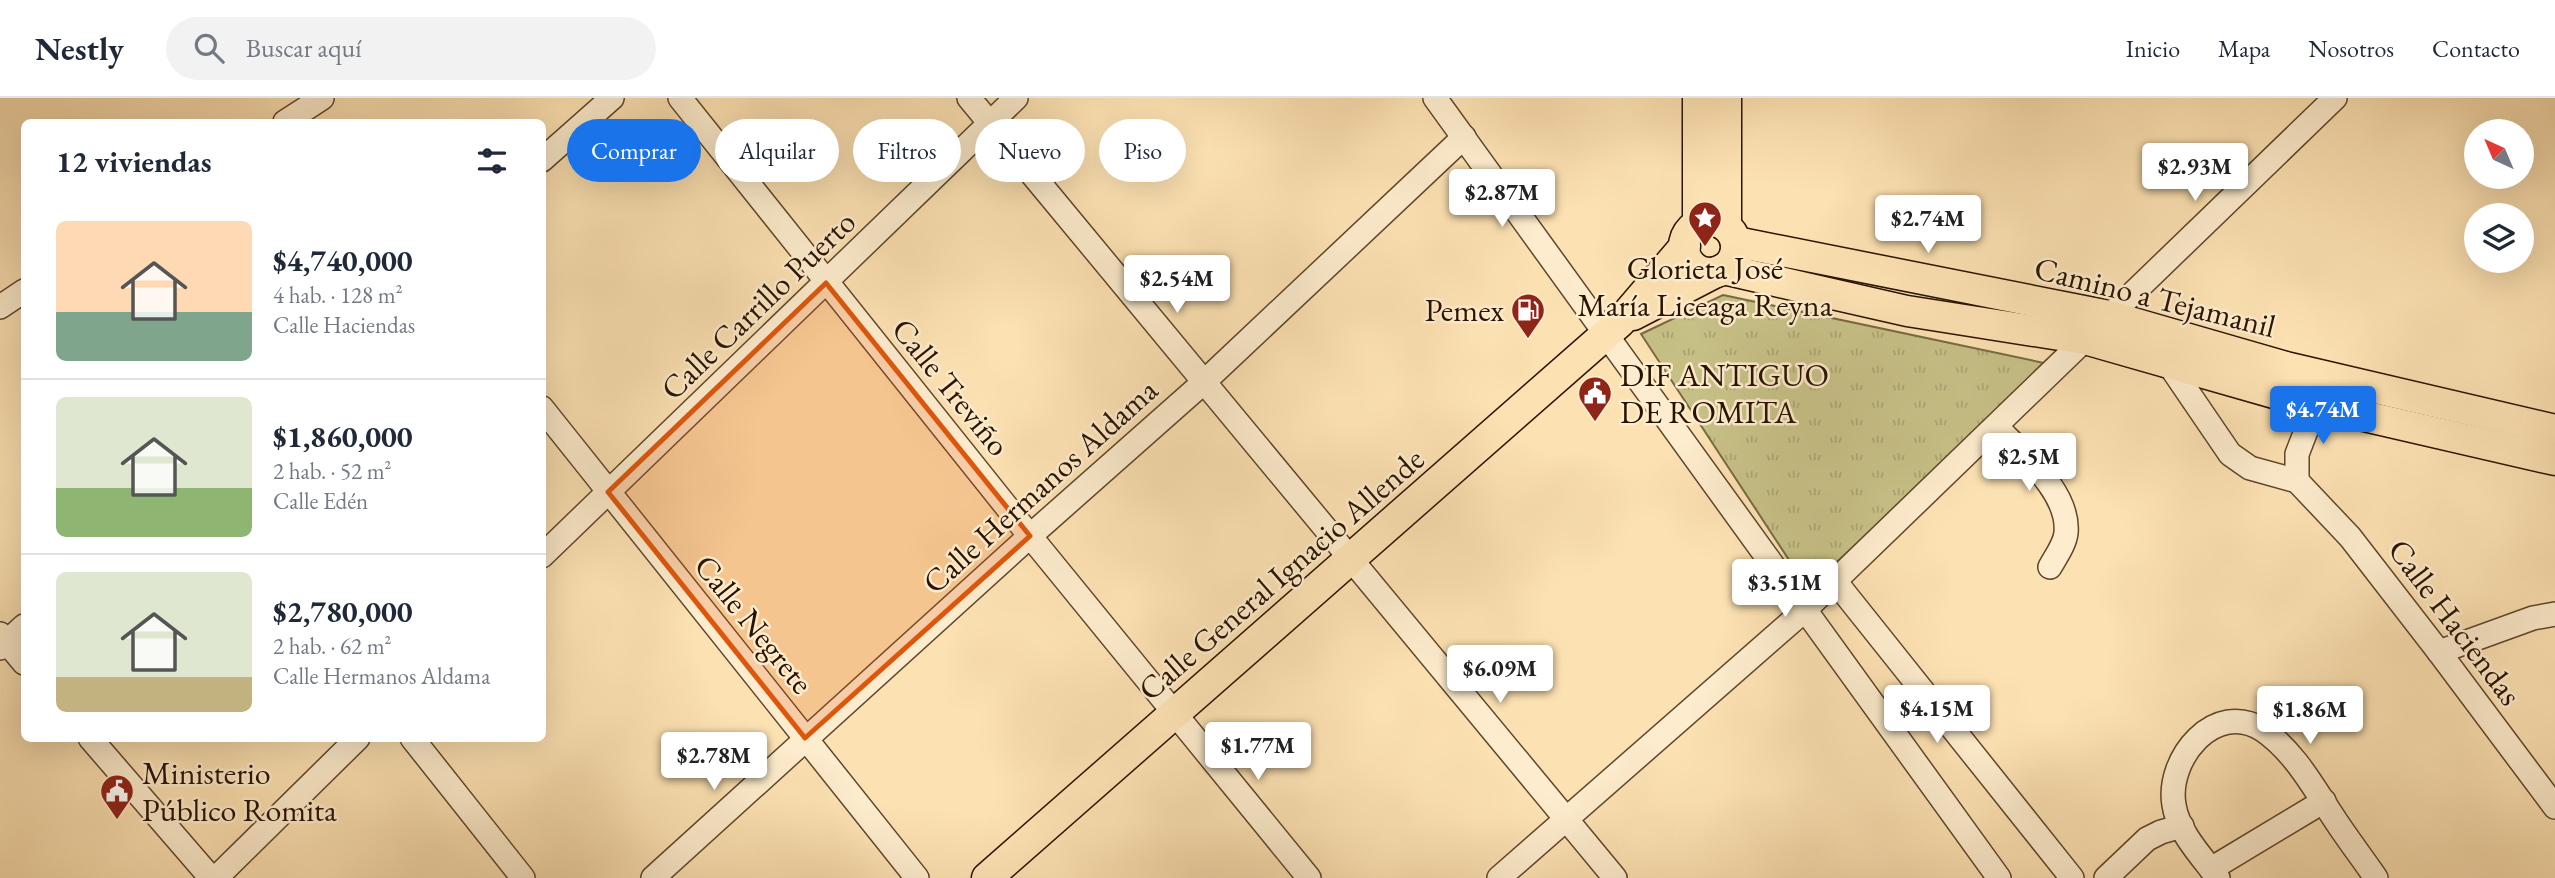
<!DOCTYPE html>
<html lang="es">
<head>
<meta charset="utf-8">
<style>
	body { margin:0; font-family:"EB Garamond",serif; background:#f2f2f3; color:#1f2937; height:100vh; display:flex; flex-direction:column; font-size:26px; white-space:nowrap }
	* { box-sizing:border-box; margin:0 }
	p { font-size:23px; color:#747a83 }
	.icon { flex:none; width:38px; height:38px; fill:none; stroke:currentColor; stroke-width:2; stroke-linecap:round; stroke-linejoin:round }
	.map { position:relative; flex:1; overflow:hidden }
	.details { position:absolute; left:21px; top:21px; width:525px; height:623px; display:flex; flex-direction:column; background:#fff; border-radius:10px; box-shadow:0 7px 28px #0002 }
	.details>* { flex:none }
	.top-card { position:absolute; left:567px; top:21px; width:665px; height:63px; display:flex; gap:14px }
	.needle { width:46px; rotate:316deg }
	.fabs { position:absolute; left:2464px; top:21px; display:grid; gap:14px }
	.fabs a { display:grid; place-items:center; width:70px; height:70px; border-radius:50%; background:#fff; box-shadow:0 7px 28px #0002; font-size:35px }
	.price { position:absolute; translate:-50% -60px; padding:0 16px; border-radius:7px; background:#fff; color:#222; font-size:23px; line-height:46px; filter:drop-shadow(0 2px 4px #0008) }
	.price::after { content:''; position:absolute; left:50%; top:42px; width:21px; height:16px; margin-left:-10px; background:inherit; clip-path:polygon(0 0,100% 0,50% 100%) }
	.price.current { background:#1a73e8; color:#fff }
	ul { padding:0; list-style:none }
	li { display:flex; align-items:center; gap:21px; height:175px; padding:0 35px }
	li+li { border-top:2px solid #e0e1e3 }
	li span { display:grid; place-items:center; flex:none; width:196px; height:140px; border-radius:10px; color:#555 }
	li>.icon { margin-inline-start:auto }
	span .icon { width:84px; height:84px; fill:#fffc; stroke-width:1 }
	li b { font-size:30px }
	h2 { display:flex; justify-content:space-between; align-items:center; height:84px; padding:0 35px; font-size:30px }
	.tag { padding:0 24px; border-radius:32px; background:#fff; box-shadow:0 7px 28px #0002; font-size:24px; line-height:63px }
	.tag.current { background:#1a73e8; color:#fff }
	header { display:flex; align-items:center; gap:42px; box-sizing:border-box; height:98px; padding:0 35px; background:#fff; border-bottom:2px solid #e0e1e3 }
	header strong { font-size:33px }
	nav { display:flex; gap:38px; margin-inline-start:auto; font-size:24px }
	.search { width:490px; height:63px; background:#f2f2f3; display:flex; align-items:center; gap:18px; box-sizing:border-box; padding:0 24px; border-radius:38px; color:#747a83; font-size:26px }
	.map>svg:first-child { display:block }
	.park { fill:url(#park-tufts); stroke:#786a44; stroke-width:2 }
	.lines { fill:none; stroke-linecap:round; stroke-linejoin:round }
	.minor-casing { stroke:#5e462c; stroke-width:26 }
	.major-casing { stroke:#291300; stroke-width:33 }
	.minor { stroke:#fdeccd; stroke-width:23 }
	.major { stroke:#fce1b2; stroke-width:30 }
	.marked { fill:#de560b; fill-opacity:0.2; stroke:#de560b; stroke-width:5; stroke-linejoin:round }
	.labels { text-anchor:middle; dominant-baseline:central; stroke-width:5; stroke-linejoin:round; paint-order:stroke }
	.poi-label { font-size:32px; fill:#291300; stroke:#fdeccd; text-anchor:start }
	.street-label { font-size:32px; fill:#291300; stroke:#fdeccd }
</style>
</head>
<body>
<header>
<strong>Nestly</strong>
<div class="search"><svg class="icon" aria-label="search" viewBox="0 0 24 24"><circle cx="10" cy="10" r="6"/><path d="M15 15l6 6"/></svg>Buscar aquí</div>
<nav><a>Inicio</a><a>Mapa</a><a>Nosotros</a><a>Contacto</a></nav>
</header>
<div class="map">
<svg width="2555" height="780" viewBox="0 0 2555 780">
	<defs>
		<pattern id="park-tufts" width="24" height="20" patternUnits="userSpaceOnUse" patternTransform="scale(1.75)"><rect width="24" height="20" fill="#c7c187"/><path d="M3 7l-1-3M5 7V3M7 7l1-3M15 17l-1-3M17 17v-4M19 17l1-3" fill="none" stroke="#aba573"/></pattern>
	</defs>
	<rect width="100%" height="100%" fill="#fce1b2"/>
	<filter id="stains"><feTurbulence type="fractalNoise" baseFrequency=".00286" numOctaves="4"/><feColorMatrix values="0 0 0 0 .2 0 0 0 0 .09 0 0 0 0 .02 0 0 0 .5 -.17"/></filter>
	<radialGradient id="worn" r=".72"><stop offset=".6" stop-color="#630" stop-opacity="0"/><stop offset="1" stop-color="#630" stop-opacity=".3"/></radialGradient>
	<polygon class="park" points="1723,197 2049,266 1808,491 1641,236"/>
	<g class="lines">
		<g class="minor-casing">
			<g id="minor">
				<polyline points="680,0 1030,438 1309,780"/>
				<polyline points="969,0 1615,780"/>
				<polyline points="1435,0 1999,780"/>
				<polyline points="285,24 322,0"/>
				<polyline points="542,62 612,0"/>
				<polyline points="0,209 24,193"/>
				<polyline points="2168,265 2230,356 2250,370 2297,383 2350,439 2439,554 2555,709"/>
				<polyline points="542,310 917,780"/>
				<path d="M1996,328C2021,355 2070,394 2066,435C2065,446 2055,460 2050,469"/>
				<polyline points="2297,383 2297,356 2316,307"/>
				<polyline points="542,458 1016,0"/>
				<polyline points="1835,483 2072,780"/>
				<polyline points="0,536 24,565"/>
				<polyline points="0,550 24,528"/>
				<polyline points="2439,554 2533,520 2555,516"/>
				<polyline points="90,640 211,780"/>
				<polyline points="412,640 523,780"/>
				<polyline points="2211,771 2324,703"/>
				<polyline points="216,780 358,640"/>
				<polyline points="653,780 1030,438 1204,284 1464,39"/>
				<polyline points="1499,780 1806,511 2335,0"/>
				<polyline points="2106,780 2147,741 2161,734 2182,728"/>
				<path d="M2218,780C2202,759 2178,734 2174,707C2166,661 2215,601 2263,632C2298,656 2318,698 2342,732C2353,748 2365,764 2376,780"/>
			</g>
		</g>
		<g class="major-casing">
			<g id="major">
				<polyline points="1698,0 1698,126"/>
				<polyline points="1726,0 1726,128"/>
				<circle cx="1710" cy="149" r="26"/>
				<polyline points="1736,144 2109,218 2286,269 2555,332"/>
				<polyline points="1723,171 1907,213 2085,241 2316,307 2555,362"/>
				<polyline points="1633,217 1716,174"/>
				<polyline points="987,780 1620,224 1685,148"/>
			</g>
		</g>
		<use href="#minor" class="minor"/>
		<use href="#major" class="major"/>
	</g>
	<path class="marked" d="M826,185L1030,438L805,640L608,394Z"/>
	<defs>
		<g id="sight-pin" transform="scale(1.75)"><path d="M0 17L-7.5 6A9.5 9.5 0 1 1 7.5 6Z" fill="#8f2418" stroke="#fdeccd"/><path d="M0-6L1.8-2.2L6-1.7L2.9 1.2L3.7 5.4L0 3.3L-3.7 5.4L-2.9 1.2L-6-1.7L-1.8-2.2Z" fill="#fff"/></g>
		<g id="fuel-pin" transform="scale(1.75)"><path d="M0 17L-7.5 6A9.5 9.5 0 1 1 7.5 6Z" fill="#8f2418" stroke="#fdeccd"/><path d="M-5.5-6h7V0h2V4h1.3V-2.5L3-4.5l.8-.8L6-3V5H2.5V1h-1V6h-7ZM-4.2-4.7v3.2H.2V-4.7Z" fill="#fff"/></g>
		<g id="civic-pin" transform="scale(1.75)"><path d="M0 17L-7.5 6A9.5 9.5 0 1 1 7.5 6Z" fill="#8f2418" stroke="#fdeccd"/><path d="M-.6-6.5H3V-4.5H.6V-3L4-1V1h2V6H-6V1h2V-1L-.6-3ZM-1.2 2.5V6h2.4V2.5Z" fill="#fff"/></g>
	</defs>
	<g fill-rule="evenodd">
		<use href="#sight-pin" x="1705" y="120"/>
		<use href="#fuel-pin" x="1528" y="212"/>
		<use href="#civic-pin" x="1595" y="295"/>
		<use href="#civic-pin" x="117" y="693"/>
	</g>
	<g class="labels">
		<g class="poi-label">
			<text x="1705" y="170" text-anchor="middle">Glorieta José<tspan x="1705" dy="37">María Liceaga Reyna</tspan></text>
			<text x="1504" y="212" text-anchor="end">Pemex</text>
			<text x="1620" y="277">DIF ANTIGUO<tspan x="1620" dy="37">DE ROMITA</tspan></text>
			<text x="142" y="675">Ministerio<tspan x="142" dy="37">Público Romita</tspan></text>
		</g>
		<g class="street-label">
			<text transform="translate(2155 199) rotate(14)">Camino a Tejamanil</text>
			<text transform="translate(758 207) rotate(-44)">Calle Carrillo Puerto</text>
			<text transform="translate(951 289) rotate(51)">Calle Treviño</text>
			<text transform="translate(1040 388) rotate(-42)">Calle Hermanos Aldama</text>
			<text transform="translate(1281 476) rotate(-41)">Calle General Ignacio Allende</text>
			<text transform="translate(2455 524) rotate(53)">Calle Haciendas</text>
			<text transform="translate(754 526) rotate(51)">Calle Negrete</text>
		</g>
	</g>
	<rect width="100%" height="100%" filter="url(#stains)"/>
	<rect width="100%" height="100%" fill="url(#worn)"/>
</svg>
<div class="fabs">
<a><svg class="needle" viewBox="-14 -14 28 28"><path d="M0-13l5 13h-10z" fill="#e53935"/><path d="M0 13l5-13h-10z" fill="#747a83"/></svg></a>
<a><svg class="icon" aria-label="layers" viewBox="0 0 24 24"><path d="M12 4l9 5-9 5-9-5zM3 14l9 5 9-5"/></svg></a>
</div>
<b class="price" style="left:2195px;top:105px">$2.93M</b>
<b class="price" style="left:1502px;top:131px">$2.87M</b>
<b class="price" style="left:1928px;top:157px">$2.74M</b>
<b class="price" style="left:1177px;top:217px">$2.54M</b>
<b class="price current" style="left:2323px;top:348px">$4.74M</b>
<b class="price" style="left:2029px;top:395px">$2.5M</b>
<b class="price" style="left:1785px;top:521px">$3.51M</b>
<b class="price" style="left:1500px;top:607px">$6.09M</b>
<b class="price" style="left:1937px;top:647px">$4.15M</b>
<b class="price" style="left:2310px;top:648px">$1.86M</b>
<b class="price" style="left:1258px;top:684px">$1.77M</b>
<b class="price" style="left:714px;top:694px">$2.78M</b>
<div class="top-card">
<a class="tag current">Comprar</a>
<a class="tag">Alquilar</a>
<a class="tag">Filtros</a>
<a class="tag">Nuevo</a>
<a class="tag">Piso</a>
</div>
<section class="details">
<h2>12 viviendas<svg class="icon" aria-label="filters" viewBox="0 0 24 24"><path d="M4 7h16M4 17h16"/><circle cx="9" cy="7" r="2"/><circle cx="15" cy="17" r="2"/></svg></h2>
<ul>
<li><span style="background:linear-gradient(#ffd9b3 65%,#7fa58c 0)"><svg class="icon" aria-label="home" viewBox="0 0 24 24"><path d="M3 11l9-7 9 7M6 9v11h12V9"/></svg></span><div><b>$4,740,000</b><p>4 hab. · 128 m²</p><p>Calle Haciendas</p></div></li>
<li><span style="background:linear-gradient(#dfe7d0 65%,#8fb573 0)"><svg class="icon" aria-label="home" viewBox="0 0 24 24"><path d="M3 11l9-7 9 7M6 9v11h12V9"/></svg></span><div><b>$1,860,000</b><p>2 hab. · 52 m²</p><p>Calle Edén</p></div></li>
<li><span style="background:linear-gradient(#dfe7d0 75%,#c2b280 0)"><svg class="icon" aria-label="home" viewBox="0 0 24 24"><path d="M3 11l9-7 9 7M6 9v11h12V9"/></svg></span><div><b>$2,780,000</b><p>2 hab. · 62 m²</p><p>Calle Hermanos Aldama</p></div></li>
</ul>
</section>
</div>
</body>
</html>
